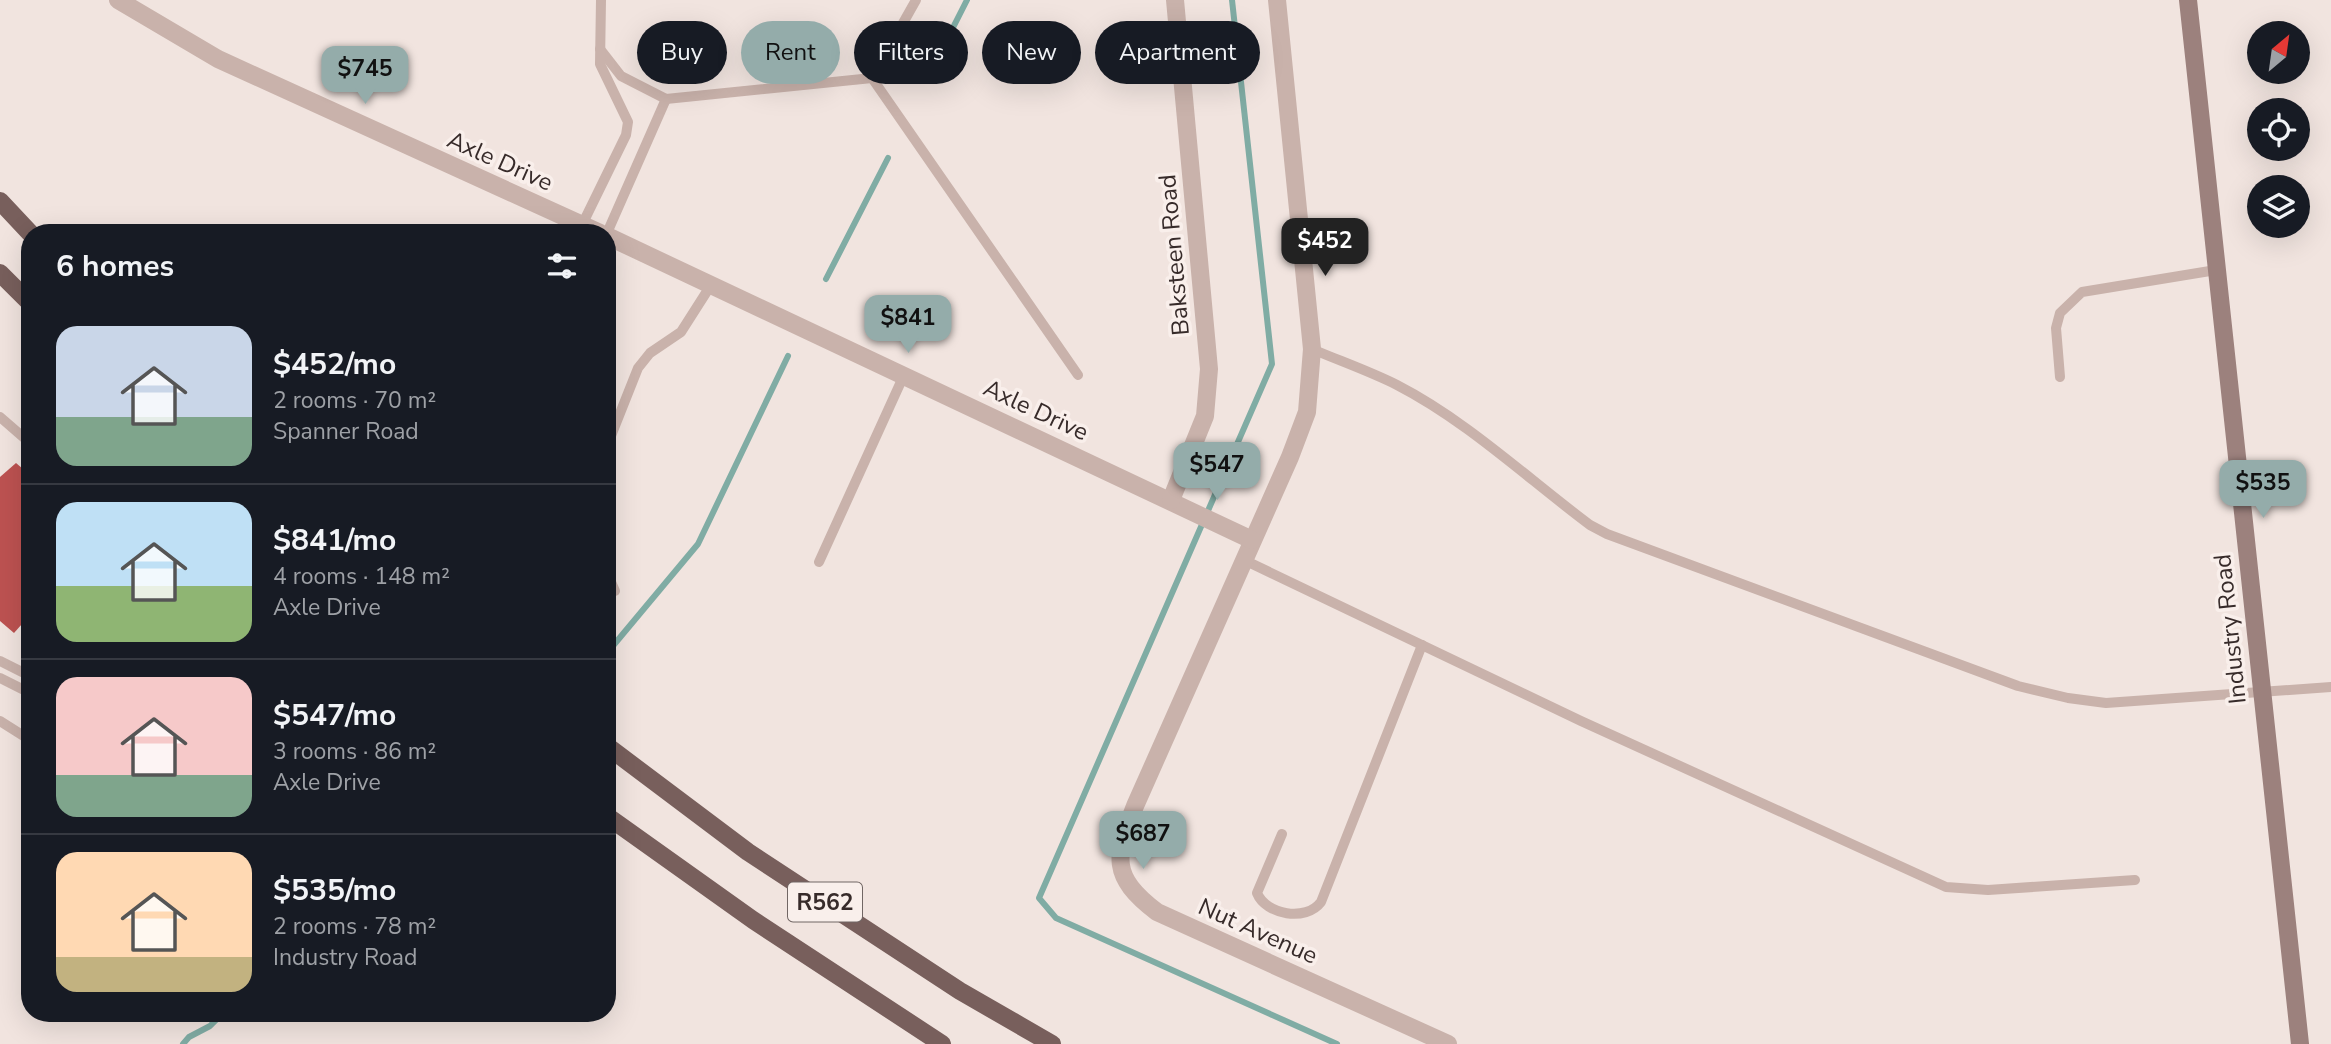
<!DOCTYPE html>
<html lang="en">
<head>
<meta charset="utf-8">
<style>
	body { margin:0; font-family:"Nunito Sans",sans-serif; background:#242831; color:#f1f3f6; height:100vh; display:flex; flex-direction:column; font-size:26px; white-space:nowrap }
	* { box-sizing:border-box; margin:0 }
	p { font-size:23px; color:#9ea1a6 }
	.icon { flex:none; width:38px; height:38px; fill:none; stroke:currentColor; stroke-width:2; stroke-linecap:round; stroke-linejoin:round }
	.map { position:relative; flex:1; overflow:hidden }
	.side { position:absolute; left:21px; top:224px; width:595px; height:798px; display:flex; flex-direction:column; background:#171b24; border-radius:28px; box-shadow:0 7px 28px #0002 }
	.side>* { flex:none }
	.banner { position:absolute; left:637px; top:21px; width:665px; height:63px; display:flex; gap:14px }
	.needle { width:46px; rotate:29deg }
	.fabs { position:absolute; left:2247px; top:21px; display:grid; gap:14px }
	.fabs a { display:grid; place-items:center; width:63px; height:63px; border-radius:50%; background:#171b24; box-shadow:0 7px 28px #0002; font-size:35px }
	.price { position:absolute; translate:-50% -60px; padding:0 16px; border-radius:14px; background:#94acaa; color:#111; font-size:23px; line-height:46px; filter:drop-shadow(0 2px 4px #0008) }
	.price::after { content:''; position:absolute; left:50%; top:42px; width:21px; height:16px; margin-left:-10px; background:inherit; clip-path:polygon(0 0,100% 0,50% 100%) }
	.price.active { background:#222; color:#fff }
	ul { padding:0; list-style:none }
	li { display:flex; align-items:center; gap:21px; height:175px; padding:0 35px }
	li+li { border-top:2px solid #363941 }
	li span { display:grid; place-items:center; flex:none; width:196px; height:140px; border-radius:21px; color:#555 }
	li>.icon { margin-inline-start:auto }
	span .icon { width:84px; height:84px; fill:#fffc; stroke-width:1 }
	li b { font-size:30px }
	h2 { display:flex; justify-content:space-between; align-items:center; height:84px; padding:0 35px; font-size:30px }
	.chip { padding:0 24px; border-radius:32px; background:#171b24; box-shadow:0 7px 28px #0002; font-size:24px; line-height:63px }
	.chip.active { background:#94acaa; color:#111 }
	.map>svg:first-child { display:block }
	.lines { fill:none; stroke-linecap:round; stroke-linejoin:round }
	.stream { stroke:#80aca4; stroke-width:6 }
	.building { fill:#bd5251 }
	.lane { stroke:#c9b2ab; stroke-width:10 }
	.street { stroke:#c9b2ab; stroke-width:18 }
	.secondary { stroke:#9c817d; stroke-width:18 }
	.primary { stroke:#785f5c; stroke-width:18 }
	.labels { text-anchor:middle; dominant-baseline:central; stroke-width:7; stroke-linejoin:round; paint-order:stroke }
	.shield { fill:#f9efeb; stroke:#716664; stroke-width:2 }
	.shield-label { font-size:23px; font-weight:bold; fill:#372b2a }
	.street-label { font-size:24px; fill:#372b2a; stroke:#f9efeb }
</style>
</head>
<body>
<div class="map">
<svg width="2331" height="1044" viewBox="0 0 2331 1044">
	<rect width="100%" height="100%" fill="#f1e4df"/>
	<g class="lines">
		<g class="stream">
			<polyline points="1232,0 1272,364 1039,898 1056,918 1337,1044"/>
			<polyline points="932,69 967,0"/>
			<polyline points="826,279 888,158"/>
			<polyline points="607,653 698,544 788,356"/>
			<polyline points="183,1044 189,1037 210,1026 223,1013"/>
		</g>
	</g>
	<polygon class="building" points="16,463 30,475 30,615 14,633 0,621 0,477"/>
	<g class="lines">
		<g class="lane">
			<polyline points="600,49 621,76 666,99 872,78 916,0"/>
			<polyline points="872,78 1078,375"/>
			<polyline points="582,225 626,135 628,122 600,64 601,0"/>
			<polyline points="607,233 666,99"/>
			<path d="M1312,349C1340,361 1369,371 1397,385C1467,421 1527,478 1590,525L1607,534L2018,686L2068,698L2106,703L2331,687"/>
			<polyline points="2060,377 2056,328 2060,313 2082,292 2216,270"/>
			<polyline points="0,417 30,443"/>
			<polyline points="607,446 638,368 650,353 681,332 711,285"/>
			<polyline points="1244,560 1581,721 1946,887 1988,890 2135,880"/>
			<polyline points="819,562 904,375"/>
			<polyline points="607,573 615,591"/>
			<polyline points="0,661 30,676"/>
			<polyline points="0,678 30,693"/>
			<polyline points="0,721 30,740"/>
			<path d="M1282,834L1257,893C1266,915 1306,922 1321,902L1422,645"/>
		</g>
		<g class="street">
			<polyline points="118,0 218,59 600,233"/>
			<path d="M1277,0L1312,349L1307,412L1290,457L1135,806C1115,857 1110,876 1157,912L1448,1044"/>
			<polyline points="607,236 1252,540"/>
			<polyline points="1171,500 1205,416 1209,369 1175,0"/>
		</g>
		<polyline class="secondary" points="2188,0 2300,1044"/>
		<g class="primary">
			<polyline points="0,201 30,233"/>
			<polyline points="0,273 30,303"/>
			<polyline points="607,746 748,852 960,991 1052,1044"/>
			<polyline points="607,816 753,920 942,1044"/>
		</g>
	</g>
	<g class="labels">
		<rect class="shield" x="788" y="882.5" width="74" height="39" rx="5"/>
		<g class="shield-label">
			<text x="825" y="902">R562</text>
		</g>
		<g class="street-label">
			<text transform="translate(500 161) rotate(24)">Axle Drive</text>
			<text transform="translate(1174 255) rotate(-95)">Baksteen Road</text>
			<text transform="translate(1036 410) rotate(25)">Axle Drive</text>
			<text transform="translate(2230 629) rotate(-96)">Industry Road</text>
			<text transform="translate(1258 931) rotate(24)">Nut Avenue</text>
		</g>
	</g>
</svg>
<div class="fabs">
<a><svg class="needle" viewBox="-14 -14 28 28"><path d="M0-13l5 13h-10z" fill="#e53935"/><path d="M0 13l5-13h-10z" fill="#9ea1a6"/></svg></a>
<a><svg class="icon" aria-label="locate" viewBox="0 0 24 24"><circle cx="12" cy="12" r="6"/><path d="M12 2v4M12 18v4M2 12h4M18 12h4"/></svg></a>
<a><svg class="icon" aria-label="layers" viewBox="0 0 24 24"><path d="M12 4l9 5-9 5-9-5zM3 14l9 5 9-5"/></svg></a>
</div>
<b class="price" style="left:365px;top:106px">$745</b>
<b class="price active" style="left:1325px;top:278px">$452</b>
<b class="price" style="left:908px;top:355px">$841</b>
<b class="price" style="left:1217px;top:502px">$547</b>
<b class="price" style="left:2263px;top:520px">$535</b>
<b class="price" style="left:1143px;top:871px">$687</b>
<div class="banner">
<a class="chip">Buy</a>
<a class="chip active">Rent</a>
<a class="chip">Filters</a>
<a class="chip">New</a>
<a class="chip">Apartment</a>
</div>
<section class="side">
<h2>6 homes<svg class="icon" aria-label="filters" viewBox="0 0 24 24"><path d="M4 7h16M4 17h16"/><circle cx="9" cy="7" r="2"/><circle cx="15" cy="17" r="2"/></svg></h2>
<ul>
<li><span style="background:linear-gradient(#c9d6e8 65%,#7fa58c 0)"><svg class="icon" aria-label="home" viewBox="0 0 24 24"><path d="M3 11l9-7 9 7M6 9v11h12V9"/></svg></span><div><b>$452/mo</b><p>2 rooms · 70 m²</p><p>Spanner Road</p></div></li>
<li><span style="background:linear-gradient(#bfe0f5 60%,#8fb573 0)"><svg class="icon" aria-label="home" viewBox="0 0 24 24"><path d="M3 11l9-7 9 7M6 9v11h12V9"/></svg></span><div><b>$841/mo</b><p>4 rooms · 148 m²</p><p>Axle Drive</p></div></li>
<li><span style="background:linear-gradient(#f6c9c9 70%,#7fa58c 0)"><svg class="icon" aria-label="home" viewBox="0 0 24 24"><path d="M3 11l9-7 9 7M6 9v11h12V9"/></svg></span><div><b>$547/mo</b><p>3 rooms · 86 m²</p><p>Axle Drive</p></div></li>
<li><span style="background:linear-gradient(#ffd9b3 75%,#c2b280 0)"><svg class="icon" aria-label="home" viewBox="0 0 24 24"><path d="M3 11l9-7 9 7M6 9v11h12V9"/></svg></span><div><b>$535/mo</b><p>2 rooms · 78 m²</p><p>Industry Road</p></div></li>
</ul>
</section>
</div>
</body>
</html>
